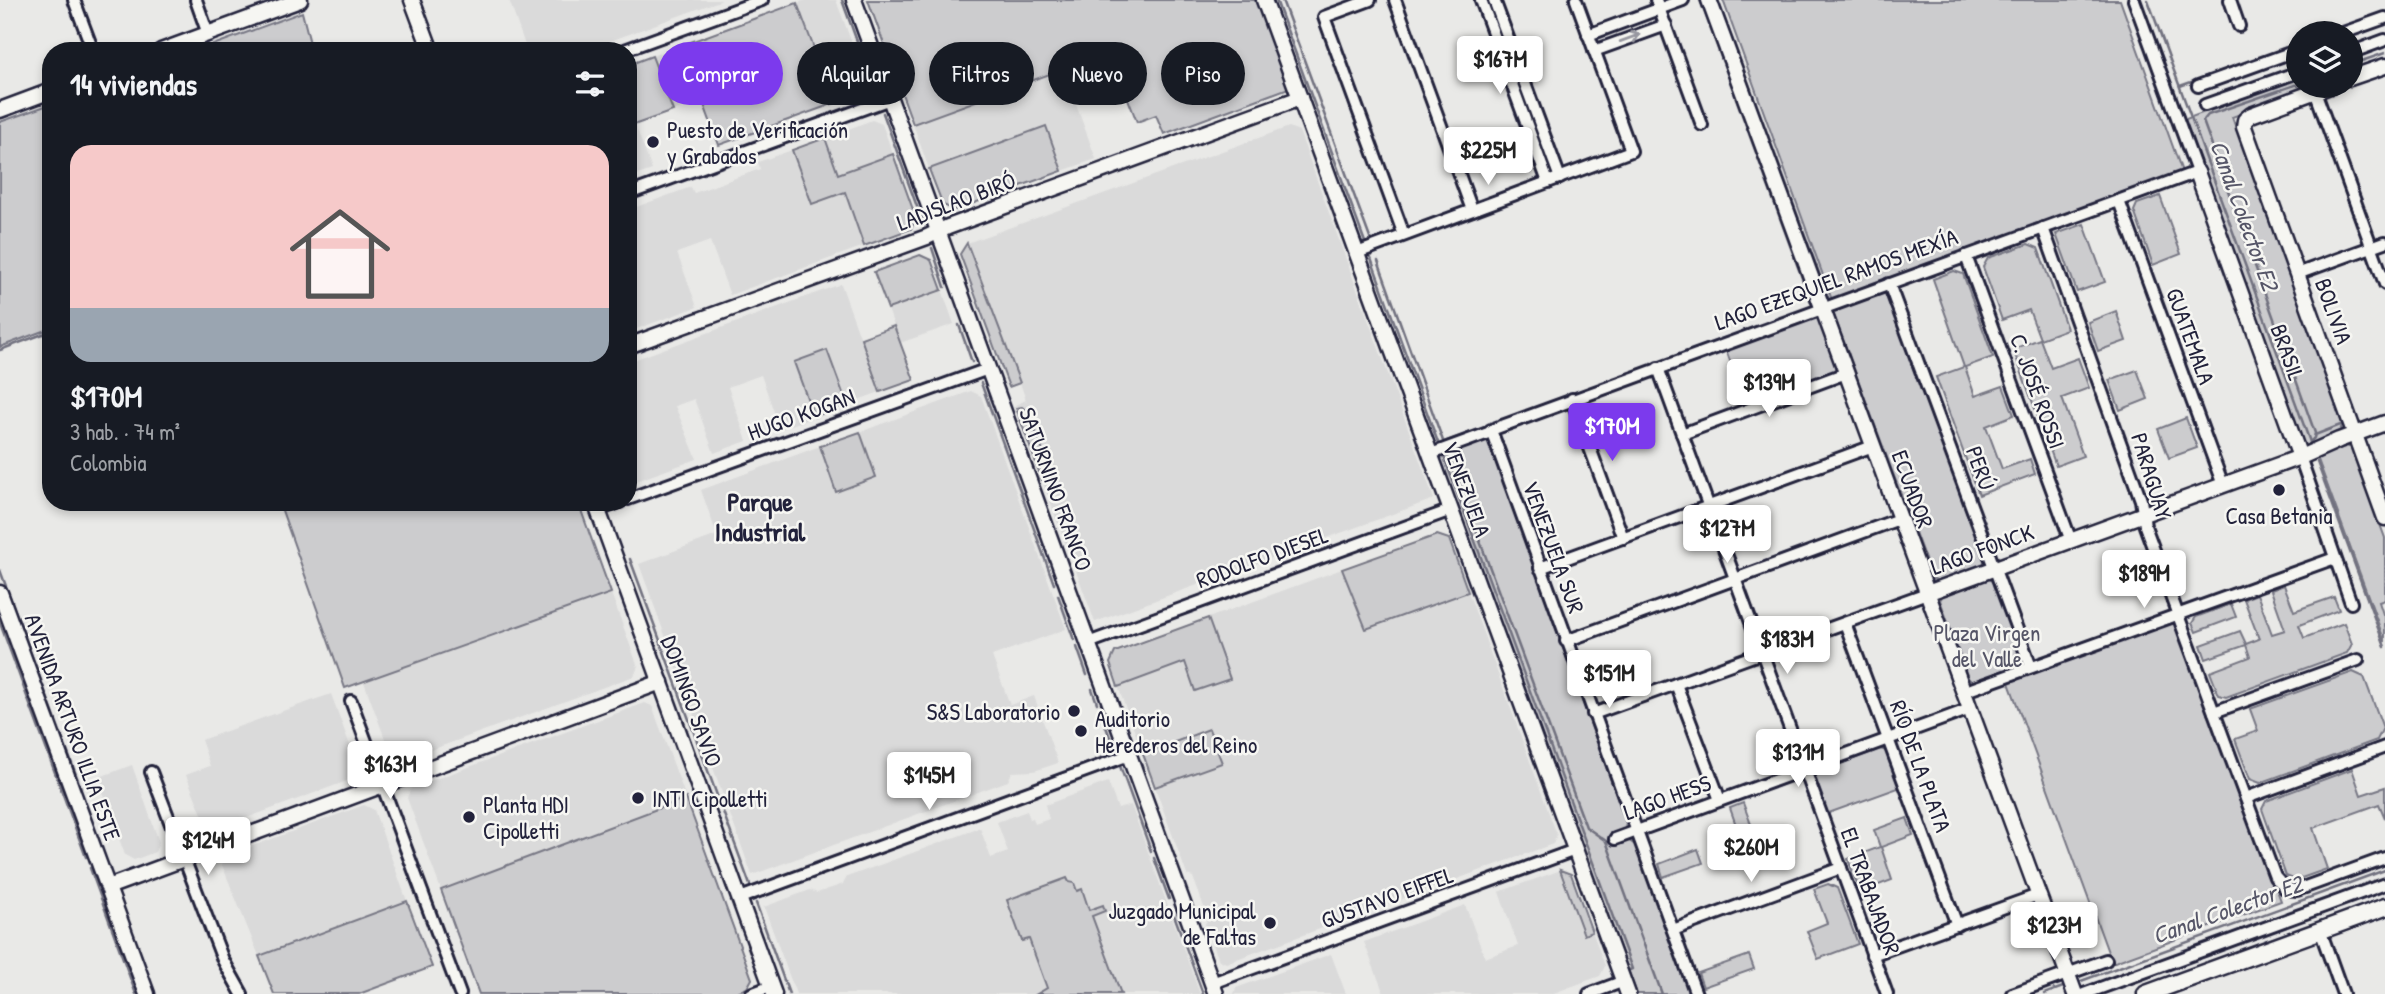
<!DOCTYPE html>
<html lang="es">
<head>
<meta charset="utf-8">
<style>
	body { margin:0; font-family:"Patrick Hand",sans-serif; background:#242831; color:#f1f3f6; height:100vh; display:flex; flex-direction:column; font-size:26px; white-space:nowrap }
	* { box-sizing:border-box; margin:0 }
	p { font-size:23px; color:#9ea1a6 }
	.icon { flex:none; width:38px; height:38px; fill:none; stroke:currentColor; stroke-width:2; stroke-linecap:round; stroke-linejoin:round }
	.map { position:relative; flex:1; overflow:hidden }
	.panel { position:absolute; left:42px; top:42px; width:595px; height:469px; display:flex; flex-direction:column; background:#171b24; border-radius:28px; box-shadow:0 4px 10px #0003 }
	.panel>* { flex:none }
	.top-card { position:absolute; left:658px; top:42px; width:665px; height:63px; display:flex; gap:14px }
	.tools { position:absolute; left:2286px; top:21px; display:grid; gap:14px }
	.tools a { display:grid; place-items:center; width:77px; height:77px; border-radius:50%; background:#171b24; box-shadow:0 4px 10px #0003; font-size:35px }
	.price { position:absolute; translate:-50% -60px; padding:0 16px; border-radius:7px; background:#fff; color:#222; font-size:23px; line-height:46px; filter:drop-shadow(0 2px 4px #0008) }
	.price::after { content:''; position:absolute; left:50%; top:42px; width:21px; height:16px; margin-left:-10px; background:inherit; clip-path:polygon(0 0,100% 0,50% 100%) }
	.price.current { background:#7c3aed; color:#fff }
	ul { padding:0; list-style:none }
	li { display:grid; align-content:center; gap:14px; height:371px; padding:0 28px }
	li span { display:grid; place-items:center; height:217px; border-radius:21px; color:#555 }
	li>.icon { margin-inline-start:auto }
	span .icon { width:126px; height:126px; fill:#fffc; stroke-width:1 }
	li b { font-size:30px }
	h2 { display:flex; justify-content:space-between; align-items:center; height:84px; padding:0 28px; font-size:30px }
	.tag { padding:0 24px; border-radius:32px; background:#171b24; box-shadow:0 4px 10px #0003; font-size:24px; line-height:63px }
	.tag.current { background:#7c3aed; color:#fff }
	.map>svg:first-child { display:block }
	.built { fill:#dadada }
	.green { fill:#ccccce; stroke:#777784; stroke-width:2 }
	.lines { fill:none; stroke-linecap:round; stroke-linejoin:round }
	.stream { stroke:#71717f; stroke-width:2.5 }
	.street-casing { stroke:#22223b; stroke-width:16 }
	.secondary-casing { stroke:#22223b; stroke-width:19 }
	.primary-casing { stroke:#22223b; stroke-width:21 }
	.street { stroke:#f6f6f2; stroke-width:10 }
	.secondary { stroke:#f6f6f2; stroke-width:14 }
	.primary { stroke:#f6f6f2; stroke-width:16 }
	.oneway { stroke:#9797a0 }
	.poi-dot { fill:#22223b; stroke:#f6f6f2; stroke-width:2.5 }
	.labels { text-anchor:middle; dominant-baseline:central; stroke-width:5; stroke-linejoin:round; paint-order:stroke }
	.poi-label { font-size:23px; fill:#22223b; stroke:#f6f6f2; text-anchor:start }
	.street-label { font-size:23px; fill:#22223b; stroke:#f6f6f2 }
	.park-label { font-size:23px; fill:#555567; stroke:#f6f6f2 }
	.water-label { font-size:24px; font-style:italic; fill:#565668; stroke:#f6f6f2 }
	.quarter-label { font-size:26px; font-weight:bold; fill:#22223b; stroke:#f6f6f2 }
</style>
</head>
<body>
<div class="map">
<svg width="2385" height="994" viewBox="0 0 2385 994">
	<rect width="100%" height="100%" fill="#e9e9e7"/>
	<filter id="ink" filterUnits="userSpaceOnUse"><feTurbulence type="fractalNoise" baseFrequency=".0143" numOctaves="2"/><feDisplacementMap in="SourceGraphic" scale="14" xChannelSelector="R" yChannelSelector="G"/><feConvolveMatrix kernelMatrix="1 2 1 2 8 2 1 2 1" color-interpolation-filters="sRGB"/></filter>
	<g filter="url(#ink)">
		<g class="built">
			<polygon points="509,0 722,0 583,51 527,51"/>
			<polygon points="806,0 836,0 853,46 818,59 797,3"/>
			<polygon points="682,45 702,100 673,111 652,56"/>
			<polygon points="1063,69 1096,159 1062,171 1045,126 929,169 913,124"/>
			<polygon points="872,120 882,124 893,154 838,174 825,138"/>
			<polygon points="635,124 652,170 628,178 628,127"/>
			<polygon points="1289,127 1299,131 1434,499 1095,622 1042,480 1051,476 1020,407 1016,408 1015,405 1026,400 1020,383 1017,381 967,243"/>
			<polygon points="792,150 812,204 845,192 864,246 730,295 710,241 677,253 697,307 628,332 628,210 691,187 694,193 760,169 758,162"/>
			<polygon points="841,284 880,392 847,404 827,351 795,362 814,417 780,429 761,375 728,387 747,441 714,453 694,399 675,406 697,459 628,484 628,362"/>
			<polygon points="942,290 954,324 900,343 888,309"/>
			<polygon points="971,391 981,396 1066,629 992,656 1010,705 1034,696 1058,763 1034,771 1012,772 1008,781 752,875 639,564 717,535 701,490 820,446 836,492 876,477 860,432"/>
			<polygon points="1342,569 1366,629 1468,592 1557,835 1553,844 1226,963 1219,960 1205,924 1208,918 1193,877 1187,875 1155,787 1221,763 1209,730 1143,754 1118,687 1185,662 1229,679 1208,618"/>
			<polygon points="611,593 638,667 634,676 401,761 392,758 364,682"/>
			<polygon points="331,694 359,770 355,778 214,830 207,826 186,775 210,766 201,740"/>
			<polygon points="645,703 652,706 686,798 441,890 407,798 411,788"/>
			<polygon points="132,765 159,842 155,852 134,860 125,855 97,778"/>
			<polygon points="1108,782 1118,809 1131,805 1200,994 1121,994 1092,915 1103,905 1089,910 1082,890 1022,941 1029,938 1047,989 1037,994 796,994 764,907 810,890 817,893 843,884 847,877 980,828 991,858 1008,852 997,822 1027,811 1030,819 1033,818 1035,824 1049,819 1045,805"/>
			<polygon points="364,805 374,810 407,901 259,956 222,865 226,856"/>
			<polygon points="1561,870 1571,874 1605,966 1600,976 1551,994 1384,994 1364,942 1465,905 1485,958 1518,946 1499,892"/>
			<polygon points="1331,954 1346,994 1234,994 1236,988"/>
		</g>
		<g class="green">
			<polygon points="868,0 1263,0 1294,86 1164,134 1156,115 1137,122 1110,52 913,124"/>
			<polygon points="1723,0 2120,0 2182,172 1832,300"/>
			<polygon points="797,3 818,59 853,46 867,84 863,93 719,145 682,45"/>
			<polygon points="302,12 312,51 197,51"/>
			<polygon points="652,56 673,111 628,127 628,65"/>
			<polygon points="2298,78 2298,86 2315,86 2232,117 2343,422 2340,431 2308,448 2302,444 2183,120"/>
			<polygon points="51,104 51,328 0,347 0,122"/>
			<polygon points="1046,126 1062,171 955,210 943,205 929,169"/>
			<polygon points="825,138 838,174 893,154 916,218 911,229 864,246 845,192 812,204 792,150"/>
			<polygon points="2160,196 2181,254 2153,265 2134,211 2137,204"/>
			<polygon points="2084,224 2105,282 2077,292 2056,234"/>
			<polygon points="967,243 1020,383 1009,387 960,254"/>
			<polygon points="2028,244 2038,248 2067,329 2040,339 2051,368 2078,358 2089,388 2062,398 2083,456 2056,466 2013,349 2040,339 2029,310 2002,320 1983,267 1988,258"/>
			<polygon points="920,255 931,260 942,290 888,309 874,272"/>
			<polygon points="1954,271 1963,274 1993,357 1965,367 1975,396 2003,386 2014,415 1986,426 2002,469 2030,459 2035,474 1979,495 1936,377 1964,367 1933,279"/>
			<polygon points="1884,292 1888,294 1986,560 1983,565 1940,582 1932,578 1834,315 1834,310"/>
			<polygon points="2116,311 2126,341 2098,351 2088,322"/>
			<polygon points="1817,316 1836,366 1834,373 1746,405 1725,347"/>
			<polygon points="894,326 914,380 880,392 861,338"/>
			<polygon points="827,350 847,404 814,417 794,362"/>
			<polygon points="2137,370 2148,399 2120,410 2109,380"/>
			<polygon points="1022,407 1029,413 1052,476 1042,480 1016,408"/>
			<polygon points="2186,418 2197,448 2169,458 2158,429"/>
			<polygon points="860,432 876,477 836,492 820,446"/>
			<polygon points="1485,432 1626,822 1625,829 1611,835 1614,844 1628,840 1635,845 1690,994 1637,994 1437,450"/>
			<polygon points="2343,445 2352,448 2385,538 2385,600 2379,602 2383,614 2385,614 2385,642 2317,457"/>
			<polygon points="279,502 578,502 611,593 345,688"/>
			<polygon points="1437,535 1449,539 1468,592 1366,629 1342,569"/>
			<polygon points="1988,578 1994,583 2023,662 2018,666 1972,682 1968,678 1940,600 1943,595"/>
			<polygon points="2284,585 2294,611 2334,597 2339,610 2299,625 2304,638 2344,623 2352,644 2347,653 2226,697 2219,695 2210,672 2250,657 2246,645 2206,659 2201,645 2240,631 2246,644 2259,639 2244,599 2257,594 2272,634 2285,630 2271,590"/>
			<polygon points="2231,604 2236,617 2196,632 2192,623 2196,617"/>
			<polygon points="1208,618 1230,679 1195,691 1185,662 1118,687 1110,663 1115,652"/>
			<polygon points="2176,618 2281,901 2112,963 2008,680"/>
			<polygon points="2353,672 2364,677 2383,728 2377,740 2260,783 2250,779 2235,739 2258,731 2250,709"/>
			<polygon points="1209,729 1222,763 1155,787 1143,754"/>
			<polygon points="1880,749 1887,751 1901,787 1826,814 1813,778 1814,774"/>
			<polygon points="2352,769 2361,795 2385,787 2385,818 2379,804 2313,828 2327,869 2296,880 2286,876 2262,809 2266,801"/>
			<polygon points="686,798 752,979 747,988 732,994 479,994 441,890"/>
			<polygon points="1743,803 1758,843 1744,848 1730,808"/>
			<polygon points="1907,818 1913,835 1881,847 1892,880 1860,892 1848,859 1880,847 1874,830"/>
			<polygon points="1698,849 1703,863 1663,877 1659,864"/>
			<polygon points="1560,870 1571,874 1592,932 1584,935"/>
			<polygon points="1067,878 1069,882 1074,883 1077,891 1082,889 1089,910 1103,905 1105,911 1092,916 1121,994 1037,994 1047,988 1029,939 1022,941 1007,900"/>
			<polygon points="1828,884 1837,888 1858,944 1818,959 1807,931 1827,923 1814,889"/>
			<polygon points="407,901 432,967 359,994 274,994 259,956"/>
			<polygon points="1749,955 1754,969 1703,987 1698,973"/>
		</g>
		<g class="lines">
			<g class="stream">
				<polyline points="842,0 876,94"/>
				<polyline points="1276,0 1366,245"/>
				<polyline points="1282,0 1371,241"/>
				<polyline points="1700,0 1813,308"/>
				<polyline points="1718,0 1829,300 1826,303"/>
				<polyline points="2148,0 2310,442"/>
				<polyline points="2326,33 2385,12"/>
				<polyline points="2350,65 2385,53"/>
				<polyline points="2298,84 2208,115 2203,121 2315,433 2314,438 2310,442"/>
				<polyline points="2180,86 2298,44"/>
				<polyline points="883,113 924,226"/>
				<polyline points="932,248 945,287"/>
				<polyline points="1369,253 1440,448"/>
				<polyline points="1378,261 1443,441"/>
				<polyline points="959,325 972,362"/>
				<polyline points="0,350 51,331"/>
				<polyline points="981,383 1054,584"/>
				<polyline points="2315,435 2343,424"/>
				<polyline points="1444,442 1490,425"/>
				<polyline points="1443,454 1632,969 1624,972"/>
				<polyline points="1448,455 1586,827 1606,841 1662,994"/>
				<polyline points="2317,462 2385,647"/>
				<polyline points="630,559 750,885"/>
				<polyline points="0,570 81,788"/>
				<polyline points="1058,595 1074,640"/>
				<polyline points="0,623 86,857"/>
				<polyline points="1077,647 1087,675"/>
				<polyline points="1092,689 1097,703"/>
				<polyline points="1102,716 1115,751"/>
				<polyline points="1120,766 1151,851"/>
				<polyline points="1154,858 1169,899"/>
				<polyline points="90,868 136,994"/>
				<polyline points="756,903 789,994"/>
				<polyline points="1173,912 1203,994"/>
				<polyline points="2081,981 2385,870"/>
				<polyline points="2044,994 2063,987"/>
			</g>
			<g class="street-casing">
				<g id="street">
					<polyline points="74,0 93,51"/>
					<polyline points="196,0 208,34"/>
					<polyline points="1370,0 1324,17 1404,235"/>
					<polyline points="1395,0 1472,210"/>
					<polyline points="1481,0 1548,182"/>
					<polyline points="1494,0 1560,178"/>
					<polyline points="1656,0 1702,125"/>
					<polyline points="2230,0 2239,26"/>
					<polyline points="2343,33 2385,18"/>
					<polyline points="1588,35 1683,0"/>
					<polyline points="622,51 762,0"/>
					<polyline points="1594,51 1666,25"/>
					<polyline points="2350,53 2385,40"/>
					<polyline points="2198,86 2298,50"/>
					<polyline points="2315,91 2385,284"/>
					<polyline points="2205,105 2298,72"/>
					<polyline points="628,194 890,99"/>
					<polyline points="2119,201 2223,485"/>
					<polyline points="2043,228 2141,500 2145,526 2275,877 2286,889 2297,890 2385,858"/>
					<polyline points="1357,253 1631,151 1576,0"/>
					<polyline points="1966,256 2071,541"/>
					<polyline points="2297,274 2385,242"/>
					<polyline points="1889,284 2031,667"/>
					<polyline points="1658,368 1887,994"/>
					<polyline points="1572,399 1623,538"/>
					<polyline points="1682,434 1846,373"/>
					<polyline points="1431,454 1491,432"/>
					<polyline points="2300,457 2351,603"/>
					<polyline points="628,499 988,369"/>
					<polyline points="598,510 620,502"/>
					<polyline points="1540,568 1873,446"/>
					<polyline points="1845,623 1957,925"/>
					<polyline points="1566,641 1899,519"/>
					<polyline points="1088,643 1451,510"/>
					<polyline points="1676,684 1720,800"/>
					<polyline points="1963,692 2335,558"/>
					<polyline points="351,701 460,994"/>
					<polyline points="2214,712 2358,660"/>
					<polyline points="1593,714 1927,593"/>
					<polyline points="151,772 223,960 242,994"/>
					<polyline points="2246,798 2385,747"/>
					<polyline points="1615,839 1970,709"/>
					<polyline points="740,898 1129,755"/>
					<polyline points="1673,930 1841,868"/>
					<polyline points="2320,930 2343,994"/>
					<polyline points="1872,955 2038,895"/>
					<polyline points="1212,983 1575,850"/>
					<polyline points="751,994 772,986"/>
					<polyline points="1589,994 1624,981"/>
					<polyline points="1696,994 1491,430 2197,172 2134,0"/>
					<polyline points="2012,994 2106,960"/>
					<polyline points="2084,994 2385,884"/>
				</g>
			</g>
			<g class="secondary-casing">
				<g id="secondary">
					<polyline points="412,0 431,51"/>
					<polyline points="854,0 1216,994"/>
					<polyline points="1264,0 1628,994"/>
					<polyline points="1709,0 2075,994"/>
					<polyline points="161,51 300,0"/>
					<polyline points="2350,78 2385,66"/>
					<polyline points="2330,86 2251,115 2245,120 2244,127 2385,518"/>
					<polyline points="0,110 51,91"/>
					<polyline points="2197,172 2300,457"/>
					<polyline points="628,346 927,237 948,227 1300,98"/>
					<polyline points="595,502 774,994"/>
					<polyline points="0,593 147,994"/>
					<polyline points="1927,593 2303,456 2339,440 2385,423"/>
					<polyline points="108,887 661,682"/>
				</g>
			</g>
			<g class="primary-casing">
				<polyline id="primary" points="2146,994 2385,907"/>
			</g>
			<use href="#street" class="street"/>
			<use href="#secondary" class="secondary"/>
			<use href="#primary" class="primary"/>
		</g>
		<defs><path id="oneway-shaft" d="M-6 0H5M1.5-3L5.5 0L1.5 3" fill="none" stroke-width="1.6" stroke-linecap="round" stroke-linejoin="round" transform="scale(1.75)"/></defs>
		<use class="oneway" href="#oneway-shaft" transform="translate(1630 38) rotate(-20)"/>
	</g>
	<g class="poi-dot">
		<circle cx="653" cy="142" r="7"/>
		<circle cx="2279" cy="490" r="7"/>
		<circle cx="1074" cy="711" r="7"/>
		<circle cx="1081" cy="731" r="7"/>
		<circle cx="638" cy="798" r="7"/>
		<circle cx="469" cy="817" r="7"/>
		<circle cx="1270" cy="923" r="7"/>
	</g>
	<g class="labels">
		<g class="poi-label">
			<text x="667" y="129">Puesto de Verificación<tspan x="667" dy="26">y Grabados</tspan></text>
			<text x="2279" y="515" text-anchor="middle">Casa Betania</text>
			<text x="1060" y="711" text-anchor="end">S&amp;S Laboratorio</text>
			<text x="1095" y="718">Auditorio<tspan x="1095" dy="26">Herederos del Reino</tspan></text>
			<text x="652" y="798">INTI Cipolletti</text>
			<text x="483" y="804">Planta HDI<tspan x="483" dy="26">Cipolletti</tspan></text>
			<text x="1256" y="910" text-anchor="end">Juzgado Municipal<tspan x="1256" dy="26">de Faltas</tspan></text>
		</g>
		<g class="street-label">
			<text transform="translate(956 201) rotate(-21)">LADISLAO BIRÓ</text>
			<text transform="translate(1836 279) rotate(-20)">LAGO EZEQUIEL RAMOS MEXÍA</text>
			<text transform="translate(2334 311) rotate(70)">BOLIVIA</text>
			<text transform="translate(2191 336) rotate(70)">GUATEMALA</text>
			<text transform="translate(2288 352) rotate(70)">BRASIL</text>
			<text transform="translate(2038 391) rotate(70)">C. JOSÉ ROSSI</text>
			<text transform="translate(801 414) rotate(-20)">HUGO KOGAN</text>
			<text transform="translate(1981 468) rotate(70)">PERÚ</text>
			<text transform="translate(2152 476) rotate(73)">PARAGUAY</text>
			<text transform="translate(1056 489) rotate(70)">SATURNINO FRANCO</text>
			<text transform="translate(1467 489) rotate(70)">VENEZUELA</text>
			<text transform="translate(1913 489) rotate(70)">ECUADOR</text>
			<text transform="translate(1554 547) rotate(70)">VENEZUELA SUR</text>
			<text transform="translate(1982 549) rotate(-20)">LAGO FONCK</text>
			<text transform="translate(1262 557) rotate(-20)">RODOLFO DIESEL</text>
			<text transform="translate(692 701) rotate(70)">DOMINGO SAVIO</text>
			<text transform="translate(73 727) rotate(70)">AVENIDA ARTURO ILLIA ESTE</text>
			<text transform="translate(1921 766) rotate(70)">RÍO DE LA PLATA</text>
			<text transform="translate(1667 797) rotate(-20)">LAGO HESS</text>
			<text transform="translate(1871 891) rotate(70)">EL TRABAJADOR</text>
			<text transform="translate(1387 897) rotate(-20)">GUSTAVO EIFFEL</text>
		</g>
		<g class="park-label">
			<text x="1987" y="632">Plaza Virgen<tspan x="1987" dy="26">del Valle</tspan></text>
		</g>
		<g class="water-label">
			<text transform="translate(2245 215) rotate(70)">Canal Colector E2</text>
			<text transform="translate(2227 909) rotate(-20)">Canal Colector E2</text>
		</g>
		<g class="quarter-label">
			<text x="760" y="501">Parque<tspan x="760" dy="30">Industrial</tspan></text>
		</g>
	</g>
</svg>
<div class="tools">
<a><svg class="icon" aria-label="layers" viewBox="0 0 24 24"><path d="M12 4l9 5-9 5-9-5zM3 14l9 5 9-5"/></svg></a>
</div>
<b class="price" style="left:1500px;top:96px">$167M</b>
<b class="price" style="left:1488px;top:187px">$225M</b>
<b class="price" style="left:1769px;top:419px">$139M</b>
<b class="price current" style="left:1612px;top:463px">$170M</b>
<b class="price" style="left:1727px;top:565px">$127M</b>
<b class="price" style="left:2144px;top:610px">$189M</b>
<b class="price" style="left:1787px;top:676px">$183M</b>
<b class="price" style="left:1609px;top:710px">$151M</b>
<b class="price" style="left:1798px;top:789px">$131M</b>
<b class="price" style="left:390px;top:801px">$163M</b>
<b class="price" style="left:929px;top:812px">$145M</b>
<b class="price" style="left:208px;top:877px">$124M</b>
<b class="price" style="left:1751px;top:884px">$260M</b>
<b class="price" style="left:2054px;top:962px">$123M</b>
<div class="top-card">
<a class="tag current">Comprar</a>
<a class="tag">Alquilar</a>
<a class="tag">Filtros</a>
<a class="tag">Nuevo</a>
<a class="tag">Piso</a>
</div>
<section class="panel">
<h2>14 viviendas<svg class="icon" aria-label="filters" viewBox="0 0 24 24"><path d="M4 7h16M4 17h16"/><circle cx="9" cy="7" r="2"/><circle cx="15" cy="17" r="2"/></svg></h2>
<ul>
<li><span style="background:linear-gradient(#f6c9c9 75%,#9aa5b1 0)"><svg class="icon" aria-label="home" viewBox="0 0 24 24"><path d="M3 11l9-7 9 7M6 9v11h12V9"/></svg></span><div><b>$170M</b><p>3 hab. · 74 m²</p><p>Colombia</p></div></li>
</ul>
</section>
</div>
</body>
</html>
